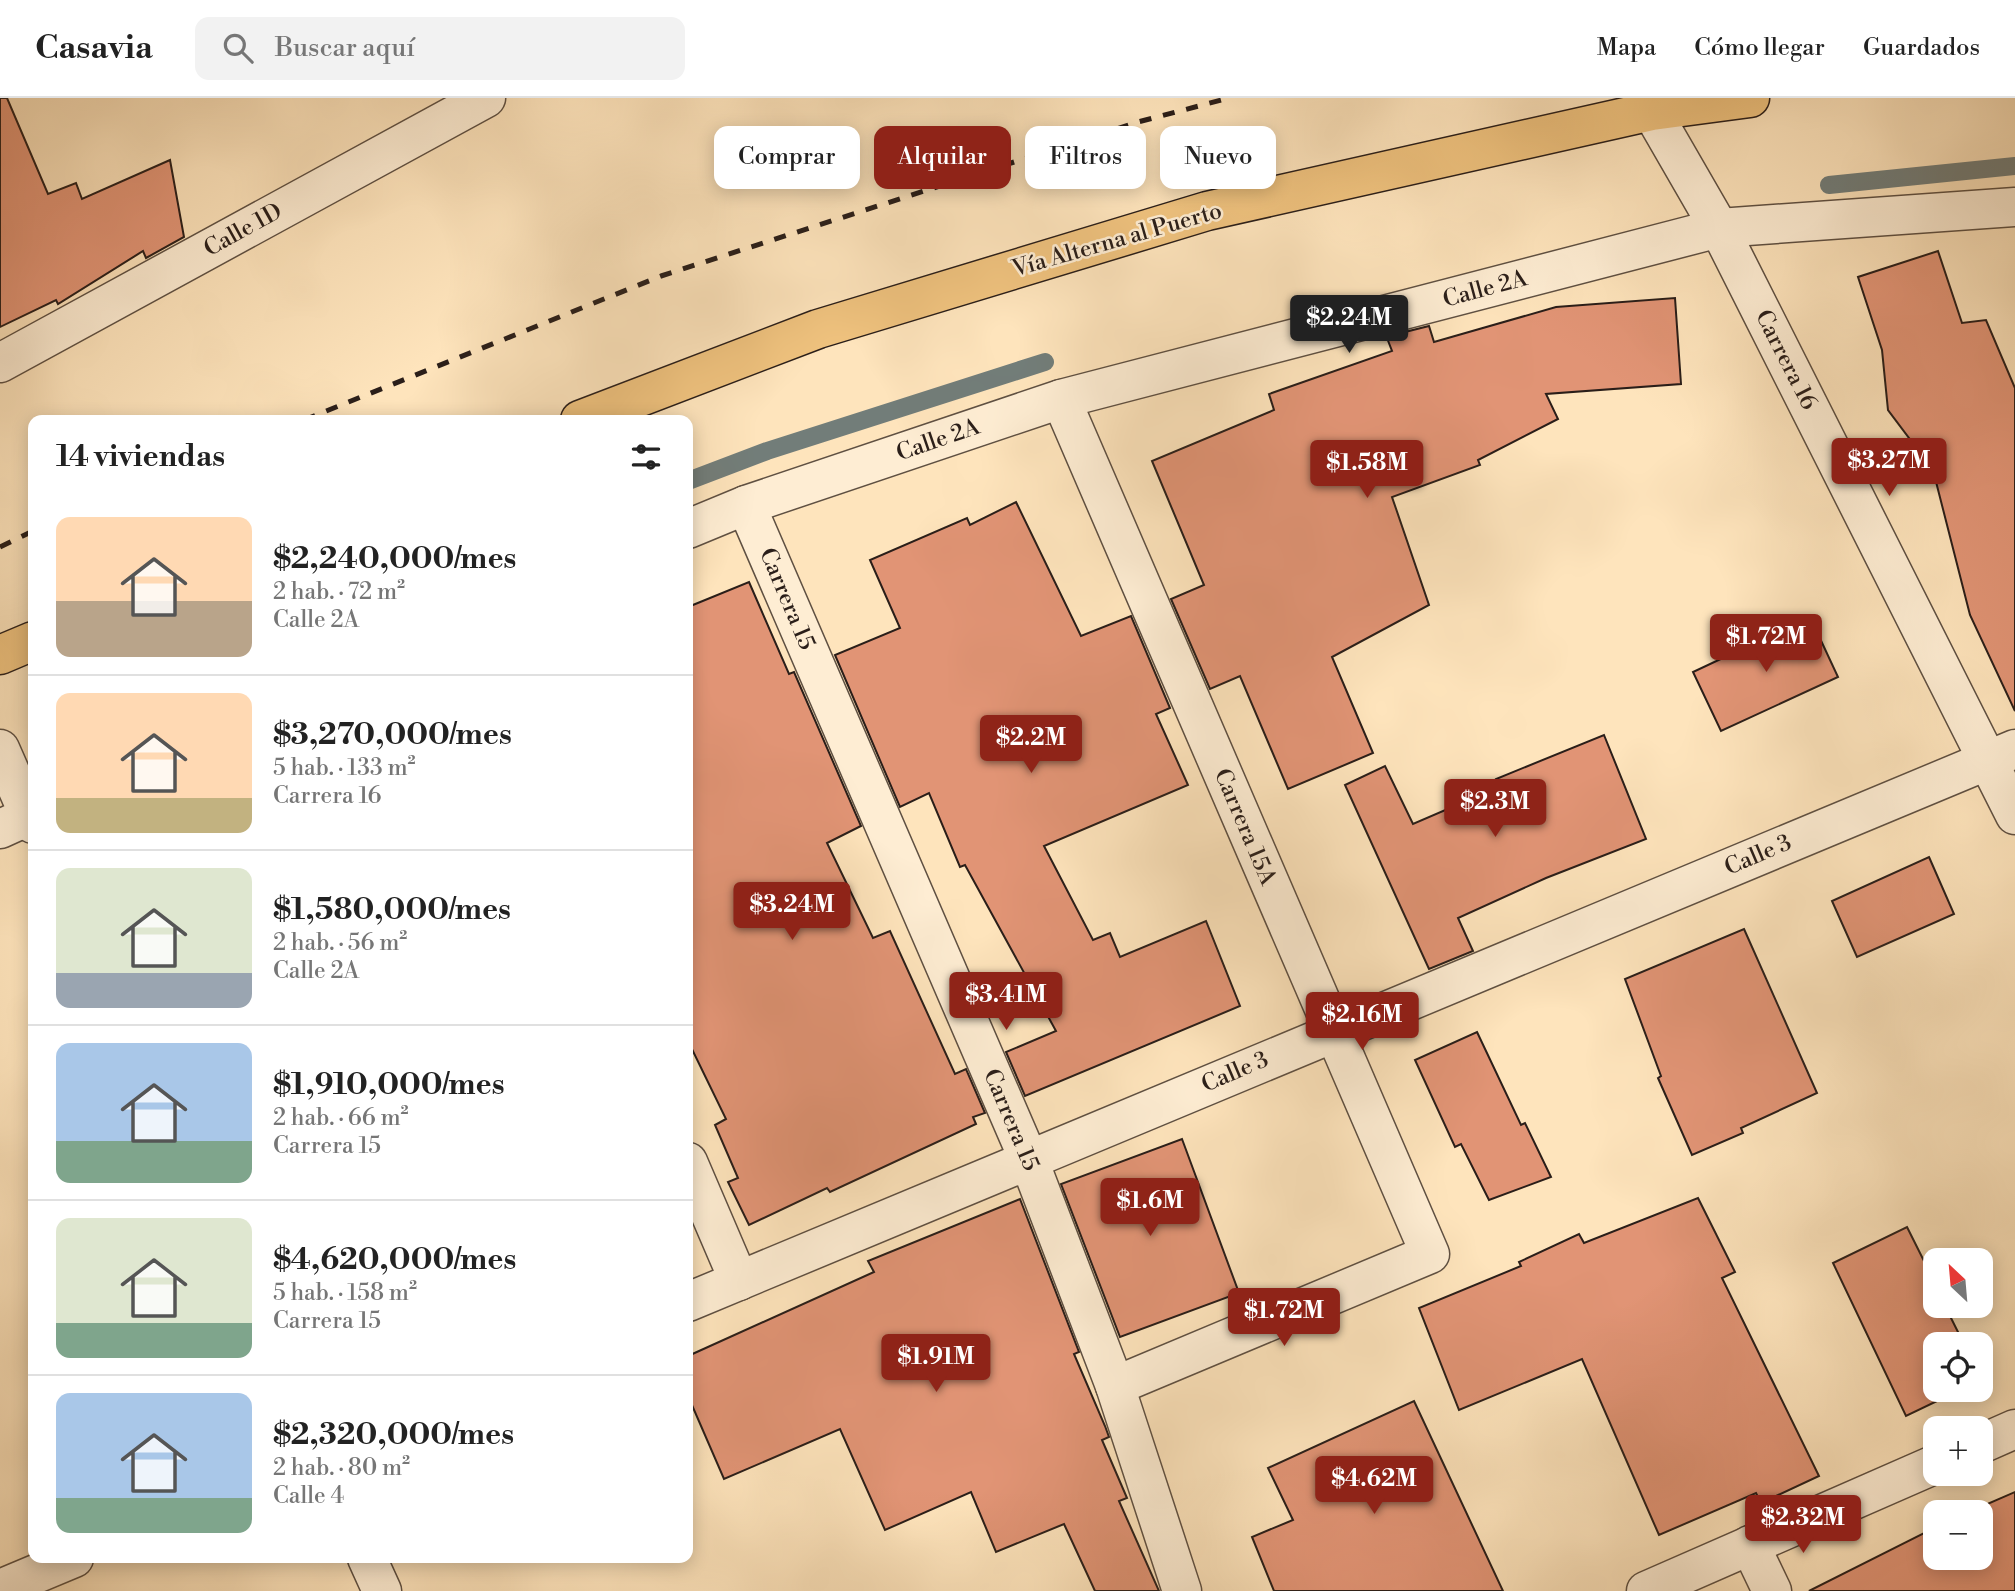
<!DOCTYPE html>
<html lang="es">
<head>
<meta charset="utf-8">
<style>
	body { margin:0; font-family:"Libre Bodoni",serif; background:#f2f2f2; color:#222; height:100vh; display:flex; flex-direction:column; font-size:26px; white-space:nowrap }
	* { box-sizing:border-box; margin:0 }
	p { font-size:23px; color:#767676 }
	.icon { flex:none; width:38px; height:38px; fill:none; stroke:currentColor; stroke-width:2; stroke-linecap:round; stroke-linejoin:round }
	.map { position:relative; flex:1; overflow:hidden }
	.sheet { position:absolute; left:28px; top:317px; width:665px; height:1148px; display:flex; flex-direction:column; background:#fff; border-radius:14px; box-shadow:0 4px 18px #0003 }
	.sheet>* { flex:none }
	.hud { position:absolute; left:714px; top:28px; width:665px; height:63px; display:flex; gap:14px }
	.needle { width:46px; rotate:334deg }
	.controls { position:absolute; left:1923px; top:1150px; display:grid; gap:14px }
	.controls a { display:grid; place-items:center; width:70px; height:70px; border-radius:14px; background:#fff; box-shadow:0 4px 18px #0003; font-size:35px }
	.price { position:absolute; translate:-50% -60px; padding:0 16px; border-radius:7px; background:#8f2418; color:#fff; font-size:23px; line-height:46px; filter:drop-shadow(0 2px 4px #0008) }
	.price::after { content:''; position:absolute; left:50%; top:42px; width:21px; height:16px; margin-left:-10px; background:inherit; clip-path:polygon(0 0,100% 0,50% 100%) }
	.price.current { background:#222; color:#fff }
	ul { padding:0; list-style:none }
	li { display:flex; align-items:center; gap:21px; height:175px; padding:0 28px }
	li+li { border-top:2px solid #e0e0e0 }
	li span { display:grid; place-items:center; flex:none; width:196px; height:140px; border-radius:14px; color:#555 }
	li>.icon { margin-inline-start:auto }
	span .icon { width:84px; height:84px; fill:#fffc; stroke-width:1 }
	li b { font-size:30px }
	h2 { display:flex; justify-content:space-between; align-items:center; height:84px; padding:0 28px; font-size:30px }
	.tag { padding:0 24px; border-radius:14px; background:#fff; box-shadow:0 4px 18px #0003; font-size:24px; line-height:63px }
	.tag.current { background:#8f2418; color:#fff }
	header { display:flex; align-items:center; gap:42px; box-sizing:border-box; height:98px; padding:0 35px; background:#fff; border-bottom:2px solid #e0e0e0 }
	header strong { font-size:33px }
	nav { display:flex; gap:38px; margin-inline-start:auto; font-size:24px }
	.search { width:490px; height:63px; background:#f2f2f2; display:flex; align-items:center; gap:18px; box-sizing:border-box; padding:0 24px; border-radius:14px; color:#767676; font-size:26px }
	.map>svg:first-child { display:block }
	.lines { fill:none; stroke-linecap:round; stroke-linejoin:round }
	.stream { stroke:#727d79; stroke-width:18 }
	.building { fill:#e19475; stroke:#2a1e19; stroke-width:2 }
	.minor-casing { stroke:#5f5042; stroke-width:41 }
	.major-casing { stroke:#2a1e19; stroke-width:41 }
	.minor { stroke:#feedd3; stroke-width:38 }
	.major { stroke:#efc27e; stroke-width:38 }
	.rail { stroke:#2a1e19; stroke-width:5; stroke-dasharray:12 12; stroke-linecap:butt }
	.labels { text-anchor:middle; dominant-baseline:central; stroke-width:5; stroke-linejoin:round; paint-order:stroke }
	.street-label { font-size:23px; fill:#2a1e19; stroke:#feedd3 }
</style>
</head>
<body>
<header>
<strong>Casavia</strong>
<div class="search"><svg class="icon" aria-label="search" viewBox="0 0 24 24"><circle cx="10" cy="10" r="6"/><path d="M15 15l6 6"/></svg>Buscar aquí</div>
<nav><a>Mapa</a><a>Cómo llegar</a><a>Guardados</a></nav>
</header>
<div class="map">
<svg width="2015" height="1493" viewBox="0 0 2015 1493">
	<rect width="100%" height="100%" fill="#fee4bc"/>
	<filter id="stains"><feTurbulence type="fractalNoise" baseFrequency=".00286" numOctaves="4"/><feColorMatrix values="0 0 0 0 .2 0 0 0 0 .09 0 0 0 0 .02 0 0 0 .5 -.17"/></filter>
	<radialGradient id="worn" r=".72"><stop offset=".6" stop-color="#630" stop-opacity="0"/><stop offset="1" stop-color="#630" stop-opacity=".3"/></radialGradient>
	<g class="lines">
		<g class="stream">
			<polyline points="1829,87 2015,68"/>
			<polyline points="688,383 767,353 1045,264"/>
		</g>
	</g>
	<g class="building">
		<polygon points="0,0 7,0 48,96 76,85 82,101 170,62 184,139 146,160 143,153 58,206 56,202 0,229"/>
		<polygon points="1938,153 1962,225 1986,222 2015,290 2015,613 1970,517 1933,372 1888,312 1882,252 1858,179"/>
		<polygon points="1675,200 1681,286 1546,296 1558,321 1478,362 1480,367 1392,399 1429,507 1332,559 1373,655 1288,691 1240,578 1210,591 1171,501 1204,487 1152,363 1274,312 1269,296 1392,253 1387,240 1393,237 1429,228 1434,244 1556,209"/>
		<polygon points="1016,404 1081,538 1131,518 1170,610 1156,616 1188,687 1044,748 1093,842 1110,835 1120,859 1206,823 1240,908 1025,998 1006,954 1056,933 965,767 960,769 929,695 900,709 835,557 900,530 870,462 967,420 970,427"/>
		<polygon points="749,484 789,576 794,574 861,728 827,745 873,840 890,833 955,976 966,971 985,1015 973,1019 976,1026 830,1094 827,1090 749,1127 728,1084 738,1080 715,1027 726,1021 688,943 688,509"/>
		<polygon points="1810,519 1838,579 1721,633 1693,574"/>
		<polygon points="1604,637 1646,741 1546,780 1458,820 1473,853 1429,871 1345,687 1385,668 1413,726 1499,689 1496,681"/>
		<polygon points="1929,759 1954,816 1857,859 1832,803"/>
		<polygon points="1744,831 1817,995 1741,1030 1743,1035 1692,1057 1658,980 1661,978 1625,881"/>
		<polygon points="1477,934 1521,1027 1525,1025 1551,1079 1489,1102 1461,1046 1455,1049 1415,962"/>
		<polygon points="1182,1041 1239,1195 1120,1239 1061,1086"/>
		<polygon points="1698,1100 1735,1174 1722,1180 1819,1378 1761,1405 1756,1395 1659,1437 1582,1261 1459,1312 1419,1210 1521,1168 1519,1164 1579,1136 1584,1145"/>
		<polygon points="1020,1101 1079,1254 1074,1256 1105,1328 1109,1339 1102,1342 1127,1400 1119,1403 1159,1493 1095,1493 1064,1426 996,1454 971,1394 885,1432 840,1331 724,1381 688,1298 688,1258 874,1174 868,1163"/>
		<polygon points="1907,1129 1936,1187 1936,1208 1945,1208 1964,1246 1936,1246 1936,1292 1960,1292 1906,1318 1833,1165"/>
		<polygon points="1414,1303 1503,1493 1274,1493 1252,1439 1293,1422 1268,1370"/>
		<polygon points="2015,1394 2015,1493 1809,1493 1936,1429 1936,1460 1981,1460 1981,1414 1969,1414"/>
	</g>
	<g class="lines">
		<g class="minor-casing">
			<g id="minor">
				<polyline points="1644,0 1719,130 2015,717"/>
				<polyline points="0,265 486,0"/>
				<polyline points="1061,301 1430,1156 1115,1288"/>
				<polyline points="746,407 1028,1060 1115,1288 1182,1493"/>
				<polyline points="688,431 746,407 1061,301 1719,130 2015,109"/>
				<polyline points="0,651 33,726"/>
				<polyline points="0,731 33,716"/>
				<polyline points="688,1064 739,1183"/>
				<polyline points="688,1204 2015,651"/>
				<polyline points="1981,1346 2015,1331"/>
				<polyline points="1750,1447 1772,1493"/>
				<polyline points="367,1460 382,1493"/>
				<polyline points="0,1491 74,1460"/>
				<polyline points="1646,1493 1936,1366"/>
			</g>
		</g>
		<g class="major-casing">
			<g id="major">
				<polyline points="580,322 818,231 1207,113 1652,13 1750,0"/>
				<polyline points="0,557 33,543"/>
			</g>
		</g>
		<use href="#minor" class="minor"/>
		<use href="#major" class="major"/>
		<g class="rail">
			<polyline points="304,322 661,178 1138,24 1229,0"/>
			<polyline points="0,449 33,433"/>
		</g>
	</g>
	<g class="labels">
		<g class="street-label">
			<text transform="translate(243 132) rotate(-29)">Calle 1D</text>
			<text transform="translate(1117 142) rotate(-16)">Vía Alterna al Puerto</text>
			<text transform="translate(1485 191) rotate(-15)">Calle 2A</text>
			<text transform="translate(1786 262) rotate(63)">Carrera 16</text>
			<text transform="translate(938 342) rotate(-19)">Calle 2A</text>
			<text transform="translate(787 501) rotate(67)">Carrera 15</text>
			<text transform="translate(1245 729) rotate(67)">Carrera 15A</text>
			<text transform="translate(1758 757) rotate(-23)">Calle 3</text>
			<text transform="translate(1235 974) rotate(-23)">Calle 3</text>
			<text transform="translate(1011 1022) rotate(67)">Carrera 15</text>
		</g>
	</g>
	<rect width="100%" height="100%" filter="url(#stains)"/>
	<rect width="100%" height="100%" fill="url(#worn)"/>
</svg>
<div class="controls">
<a><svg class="needle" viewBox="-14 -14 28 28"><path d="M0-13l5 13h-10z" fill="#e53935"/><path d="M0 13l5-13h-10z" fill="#767676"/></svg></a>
<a><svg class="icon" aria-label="locate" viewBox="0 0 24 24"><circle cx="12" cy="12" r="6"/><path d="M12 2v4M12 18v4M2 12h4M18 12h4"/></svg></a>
<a>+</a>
<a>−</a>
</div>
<b class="price current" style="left:1349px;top:257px">$2.24M</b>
<b class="price" style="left:1889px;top:400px">$3.27M</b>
<b class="price" style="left:1367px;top:402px">$1.58M</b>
<b class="price" style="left:1766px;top:576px">$1.72M</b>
<b class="price" style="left:1031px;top:677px">$2.2M</b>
<b class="price" style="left:1495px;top:741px">$2.3M</b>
<b class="price" style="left:792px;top:844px">$3.24M</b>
<b class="price" style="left:1006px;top:934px">$3.41M</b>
<b class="price" style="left:1362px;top:954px">$2.16M</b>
<b class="price" style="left:1150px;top:1140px">$1.6M</b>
<b class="price" style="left:1284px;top:1250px">$1.72M</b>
<b class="price" style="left:936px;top:1296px">$1.91M</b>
<b class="price" style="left:1374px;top:1418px">$4.62M</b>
<b class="price" style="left:1803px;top:1457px">$2.32M</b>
<div class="hud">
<a class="tag">Comprar</a>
<a class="tag current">Alquilar</a>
<a class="tag">Filtros</a>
<a class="tag">Nuevo</a>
</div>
<section class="sheet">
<h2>14 viviendas<svg class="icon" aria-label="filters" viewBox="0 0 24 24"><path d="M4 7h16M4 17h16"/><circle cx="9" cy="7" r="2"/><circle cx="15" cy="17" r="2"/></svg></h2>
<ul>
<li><span style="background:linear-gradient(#ffd9b3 60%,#b9a48a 0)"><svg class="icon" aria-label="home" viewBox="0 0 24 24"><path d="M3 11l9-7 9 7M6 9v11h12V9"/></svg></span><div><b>$2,240,000/mes</b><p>2 hab. · 72 m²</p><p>Calle 2A</p></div></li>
<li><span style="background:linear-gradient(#ffd9b3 75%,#c2b280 0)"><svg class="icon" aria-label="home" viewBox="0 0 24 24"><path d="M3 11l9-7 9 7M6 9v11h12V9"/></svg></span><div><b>$3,270,000/mes</b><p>5 hab. · 133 m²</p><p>Carrera 16</p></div></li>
<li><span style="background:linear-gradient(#dfe7d0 75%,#9aa5b1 0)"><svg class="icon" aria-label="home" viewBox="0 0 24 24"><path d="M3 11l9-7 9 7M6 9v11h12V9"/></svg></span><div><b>$1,580,000/mes</b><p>2 hab. · 56 m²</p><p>Calle 2A</p></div></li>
<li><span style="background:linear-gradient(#a9c7e8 70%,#7fa58c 0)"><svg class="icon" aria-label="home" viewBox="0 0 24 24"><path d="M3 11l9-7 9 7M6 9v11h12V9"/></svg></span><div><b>$1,910,000/mes</b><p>2 hab. · 66 m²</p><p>Carrera 15</p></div></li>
<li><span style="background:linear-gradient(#dfe7d0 75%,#7fa58c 0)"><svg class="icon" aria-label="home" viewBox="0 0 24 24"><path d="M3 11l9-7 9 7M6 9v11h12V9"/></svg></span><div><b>$4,620,000/mes</b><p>5 hab. · 158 m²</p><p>Carrera 15</p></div></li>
<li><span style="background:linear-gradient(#a9c7e8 75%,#7fa58c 0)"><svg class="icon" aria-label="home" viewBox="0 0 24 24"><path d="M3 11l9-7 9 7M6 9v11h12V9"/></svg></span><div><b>$2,320,000/mes</b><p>2 hab. · 80 m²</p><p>Calle 4</p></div></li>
</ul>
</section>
</div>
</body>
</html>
